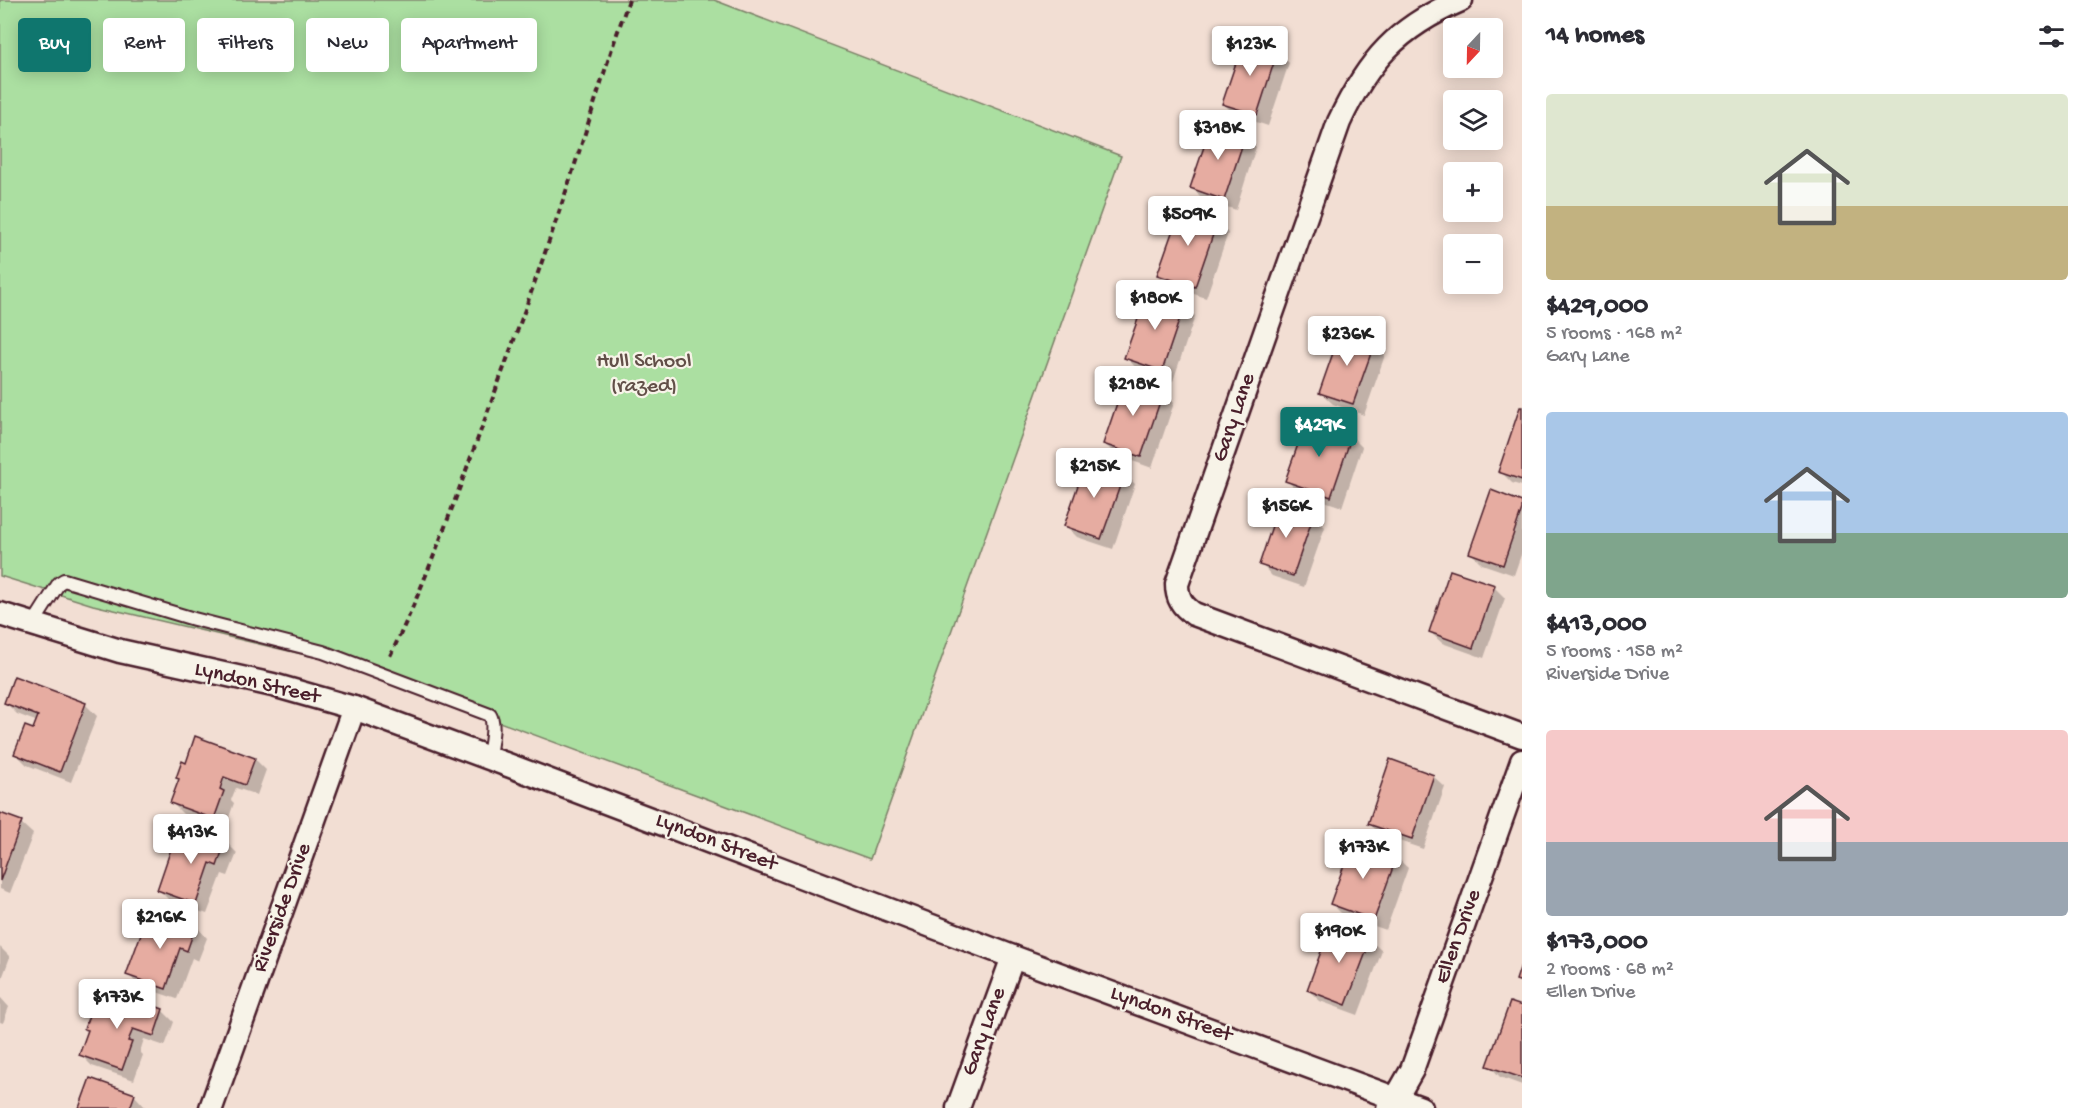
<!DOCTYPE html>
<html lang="en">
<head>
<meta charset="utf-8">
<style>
	body { margin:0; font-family:"Gochi Hand",sans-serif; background:#f7f7f7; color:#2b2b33; height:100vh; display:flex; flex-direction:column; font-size:22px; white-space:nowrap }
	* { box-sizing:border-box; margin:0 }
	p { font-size:20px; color:#7c7c81 }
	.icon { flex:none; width:33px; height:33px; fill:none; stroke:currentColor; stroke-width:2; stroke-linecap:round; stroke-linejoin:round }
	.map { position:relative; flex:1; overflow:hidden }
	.panel { display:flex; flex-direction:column; background:#fff; width:570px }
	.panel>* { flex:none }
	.guide { position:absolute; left:18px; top:18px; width:570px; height:54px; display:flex; gap:12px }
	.needle { width:39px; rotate:202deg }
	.fabs { position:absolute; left:1443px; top:18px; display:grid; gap:12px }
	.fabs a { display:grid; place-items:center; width:60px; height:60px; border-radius:6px; background:#fff; box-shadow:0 3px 15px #0003; font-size:30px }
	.price { position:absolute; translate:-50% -51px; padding:0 14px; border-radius:6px; background:#fff; color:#222; font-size:20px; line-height:39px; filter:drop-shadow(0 2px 3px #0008) }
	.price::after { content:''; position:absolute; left:50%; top:36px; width:18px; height:14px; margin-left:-9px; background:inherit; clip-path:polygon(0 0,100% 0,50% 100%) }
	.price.current { background:#0f766e; color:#fff }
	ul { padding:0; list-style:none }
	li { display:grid; align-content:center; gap:12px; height:318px; padding:0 24px }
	li span { display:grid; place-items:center; height:186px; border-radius:6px; color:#555 }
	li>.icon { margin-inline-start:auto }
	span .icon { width:108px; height:108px; fill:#fffc; stroke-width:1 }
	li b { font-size:26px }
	h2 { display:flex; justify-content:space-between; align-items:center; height:72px; padding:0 24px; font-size:26px }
	.chip { padding:0 21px; border-radius:6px; background:#fff; box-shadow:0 3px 15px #0003; font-size:21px; line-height:54px }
	.chip.current { background:#0f766e; color:#fff }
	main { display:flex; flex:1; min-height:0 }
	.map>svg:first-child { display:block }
	.green { fill:#abdfa1; stroke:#7a7f66; stroke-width:1.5 }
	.shadow { fill:#0003 }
	.building { fill:#e6aca1; stroke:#4a1f2b; stroke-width:1.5 }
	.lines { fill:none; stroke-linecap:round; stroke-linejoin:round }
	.service-casing { stroke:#4a1f2b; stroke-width:16 }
	.minor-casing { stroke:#4a1f2b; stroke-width:27 }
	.path { stroke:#4a1f2b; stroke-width:4; stroke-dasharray:6 4.5; stroke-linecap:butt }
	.service { stroke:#f7f3e8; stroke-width:12 }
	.minor { stroke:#f7f3e8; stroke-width:22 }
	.labels { text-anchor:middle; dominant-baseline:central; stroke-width:4.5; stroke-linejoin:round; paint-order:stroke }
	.park-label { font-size:22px; fill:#624f48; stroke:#f7f3e8 }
	.street-label { font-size:22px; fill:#4a1f2b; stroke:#f7f3e8 }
</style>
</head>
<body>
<main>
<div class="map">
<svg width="1522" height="1108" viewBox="0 0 1522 1108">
	<rect width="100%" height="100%" fill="#f2ded3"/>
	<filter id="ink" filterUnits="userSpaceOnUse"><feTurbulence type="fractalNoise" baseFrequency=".0167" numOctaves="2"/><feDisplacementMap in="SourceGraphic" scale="12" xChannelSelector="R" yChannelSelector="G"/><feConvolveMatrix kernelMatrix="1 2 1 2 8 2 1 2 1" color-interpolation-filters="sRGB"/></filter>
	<g filter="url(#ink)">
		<polygon class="green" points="0,0 714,0 1121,156 870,859 340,663 93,605 0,576"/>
		<g class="shadow">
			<polygon points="1245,41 1278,51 1289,63 1268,126 1235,115 1224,104"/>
			<polygon points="1245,135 1256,147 1236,210 1203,199 1192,188"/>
			<polygon points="1217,222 1228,233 1206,298 1170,286 1159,274"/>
			<polygon points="1184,305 1195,316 1173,381 1137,369 1126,357"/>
			<polygon points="1374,344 1385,355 1364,415 1333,404 1321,393"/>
			<polygon points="1163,392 1174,403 1152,468 1116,455 1105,444"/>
			<polygon points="1521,409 1522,409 1522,486 1512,483 1500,471"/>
			<polygon points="1351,436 1362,447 1342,507 1298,492 1287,480"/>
			<polygon points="1124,473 1135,484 1113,549 1077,537 1066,526"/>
			<polygon points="1492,492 1522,503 1522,552 1514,575 1482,564 1471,553"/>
			<polygon points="1313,515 1325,527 1304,587 1272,576 1261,564"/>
			<polygon points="1494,587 1505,598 1484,658 1442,643 1430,632"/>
			<polygon points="6,703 85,704 97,716 71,782 27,765 16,754 34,731 38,722 17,714"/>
			<polygon points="255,759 266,770 257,795 236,788 231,800 234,803 225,829 183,814 172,803 180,780 177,778"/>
			<polygon points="1433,776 1445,787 1423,849 1381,835 1369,823"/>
			<polygon points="0,815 21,823 33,834 10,893 0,889"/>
			<polygon points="225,841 237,853 228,876 222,874 207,914 170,901 158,889 182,851"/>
			<polygon points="1396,857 1408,868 1386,930 1343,915 1332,904"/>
			<polygon points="160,913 196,926 207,938 198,961 192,958 177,999 139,986 128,974 151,935"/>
			<polygon points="1370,940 1382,951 1358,1015 1320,1001 1308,990"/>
			<polygon points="0,947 10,957 0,984"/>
			<polygon points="0,997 9,1007 3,1023 0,1022"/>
			<polygon points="136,1001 163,1011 174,1022 165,1046 144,1039 140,1052 143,1055 134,1080 92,1066 80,1054 89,1031 86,1029 132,1011"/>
			<polygon points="1510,1004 1522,1008 1522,1085 1500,1077 1489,1065"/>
			<polygon points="90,1080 135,1096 146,1108 80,1108"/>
		</g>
		<g class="building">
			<polygon points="1244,39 1278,50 1257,115 1222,104"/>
			<polygon points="1212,123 1246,134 1224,200 1190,188"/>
			<polygon points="1181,207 1218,220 1195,287 1157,275"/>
			<polygon points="1148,291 1185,303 1162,371 1124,358"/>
			<polygon points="1341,330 1375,342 1353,404 1319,393"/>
			<polygon points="1126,377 1164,390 1141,457 1103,444"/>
			<polygon points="1520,407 1522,407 1522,480 1498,472"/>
			<polygon points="1307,419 1352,435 1331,497 1285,481"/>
			<polygon points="1087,459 1125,472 1101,539 1064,526"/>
			<polygon points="1491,490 1522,502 1522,509 1503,565 1469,553"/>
			<polygon points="1280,502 1314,514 1293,576 1259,565"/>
			<polygon points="1450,570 1495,585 1473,648 1429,632"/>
			<polygon points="14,676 86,703 60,772 14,754 25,726 33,729 38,716 4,703"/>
			<polygon points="195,736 255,758 245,785 224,777 220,789 224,791 214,819 170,803 179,779 176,778 182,761 186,763"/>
			<polygon points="1390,759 1434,775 1412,839 1368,824"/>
			<polygon points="0,813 22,821 0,881"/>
			<polygon points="189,826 226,840 217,866 210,863 196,904 157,890 172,846 181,849"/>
			<polygon points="1353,840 1397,856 1374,920 1330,904"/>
			<polygon points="159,911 196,925 187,951 180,948 166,989 126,975 142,931 150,934"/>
			<polygon points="1331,924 1371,939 1346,1005 1307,990"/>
			<polygon points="1522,962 1522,982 1516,980"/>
			<polygon points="96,996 132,1009 135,999 163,1009 154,1036 133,1029 128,1041 132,1042 122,1070 79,1055 88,1030 84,1029"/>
			<polygon points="1510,1002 1522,1006 1522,1078 1487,1066"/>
			<polygon points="90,1078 135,1094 130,1108 79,1108"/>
		</g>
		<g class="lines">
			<g class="service-casing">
				<path id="service" d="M33,624L59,583L64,580L194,619L323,652L490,715C496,725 490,745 489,758"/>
			</g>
			<g class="minor-casing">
				<g id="minor">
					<path d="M1461,0C1398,27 1368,60 1339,122L1177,584C1177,598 1182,606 1194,614L1522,736"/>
					<polyline points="0,614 120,651 273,685 354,708 516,768 1013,957 1421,1108"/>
					<polyline points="211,1108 354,708"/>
					<polyline points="958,1108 1013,957"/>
					<polyline points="1388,1108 1396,1098 1412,1070 1522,761"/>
				</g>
			</g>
			<path class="path" d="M390,656C422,591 447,522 472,454C509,355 545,256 578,155C595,103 610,51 629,0"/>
			<use href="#service" class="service"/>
			<use href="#minor" class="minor"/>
		</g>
	</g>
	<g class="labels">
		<g class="park-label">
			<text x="644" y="362">Hull School<tspan x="644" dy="25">(razed)</tspan></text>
		</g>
		<g class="street-label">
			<text transform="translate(1235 418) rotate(-71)">Gary Lane</text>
			<text transform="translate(257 684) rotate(13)">Lyndon Street</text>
			<text transform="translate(716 843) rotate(21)">Lyndon Street</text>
			<text transform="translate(283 908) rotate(-70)">Riverside Drive</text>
			<text transform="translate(1459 937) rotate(-70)">Ellen Drive</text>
			<text transform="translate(1171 1015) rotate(20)">Lyndon Street</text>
			<text transform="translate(985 1032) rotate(-70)">Gary Lane</text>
		</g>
	</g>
</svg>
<div class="fabs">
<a><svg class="needle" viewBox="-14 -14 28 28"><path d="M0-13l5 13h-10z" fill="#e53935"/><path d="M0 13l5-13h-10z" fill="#7c7c81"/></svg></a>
<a><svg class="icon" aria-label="layers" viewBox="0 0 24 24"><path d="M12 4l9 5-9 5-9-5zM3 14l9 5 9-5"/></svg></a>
<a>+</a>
<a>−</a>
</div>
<b class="price" style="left:1250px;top:77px">$123K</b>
<b class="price" style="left:1218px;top:161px">$318K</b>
<b class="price" style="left:1188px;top:247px">$509K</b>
<b class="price" style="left:1155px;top:331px">$180K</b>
<b class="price" style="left:1347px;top:367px">$236K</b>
<b class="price" style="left:1133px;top:417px">$218K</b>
<b class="price current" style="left:1319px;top:458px">$429K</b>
<b class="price" style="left:1094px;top:499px">$215K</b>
<b class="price" style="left:1286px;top:539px">$156K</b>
<b class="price" style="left:191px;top:865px">$413K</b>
<b class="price" style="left:1363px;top:880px">$173K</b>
<b class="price" style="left:160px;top:950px">$216K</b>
<b class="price" style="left:1339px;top:964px">$190K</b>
<b class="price" style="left:117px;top:1030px">$173K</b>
<div class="guide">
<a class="chip current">Buy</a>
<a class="chip">Rent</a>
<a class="chip">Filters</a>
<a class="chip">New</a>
<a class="chip">Apartment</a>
</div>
</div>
<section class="panel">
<h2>14 homes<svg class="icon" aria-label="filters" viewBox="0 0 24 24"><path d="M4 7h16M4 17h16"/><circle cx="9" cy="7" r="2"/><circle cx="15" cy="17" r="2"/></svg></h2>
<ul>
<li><span style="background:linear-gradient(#dfe7d0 60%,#c2b280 0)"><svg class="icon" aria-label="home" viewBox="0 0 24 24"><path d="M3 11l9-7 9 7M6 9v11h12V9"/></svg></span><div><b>$429,000</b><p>5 rooms · 168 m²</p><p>Gary Lane</p></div></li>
<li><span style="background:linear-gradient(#a9c7e8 65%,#7fa58c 0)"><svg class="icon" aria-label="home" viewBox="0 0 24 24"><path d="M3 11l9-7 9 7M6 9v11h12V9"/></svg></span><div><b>$413,000</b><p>5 rooms · 158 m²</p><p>Riverside Drive</p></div></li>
<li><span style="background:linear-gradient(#f6c9c9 60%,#9aa5b1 0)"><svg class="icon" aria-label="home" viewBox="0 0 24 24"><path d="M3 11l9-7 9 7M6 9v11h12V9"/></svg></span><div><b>$173,000</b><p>2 rooms · 68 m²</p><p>Ellen Drive</p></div></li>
</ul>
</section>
</main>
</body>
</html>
